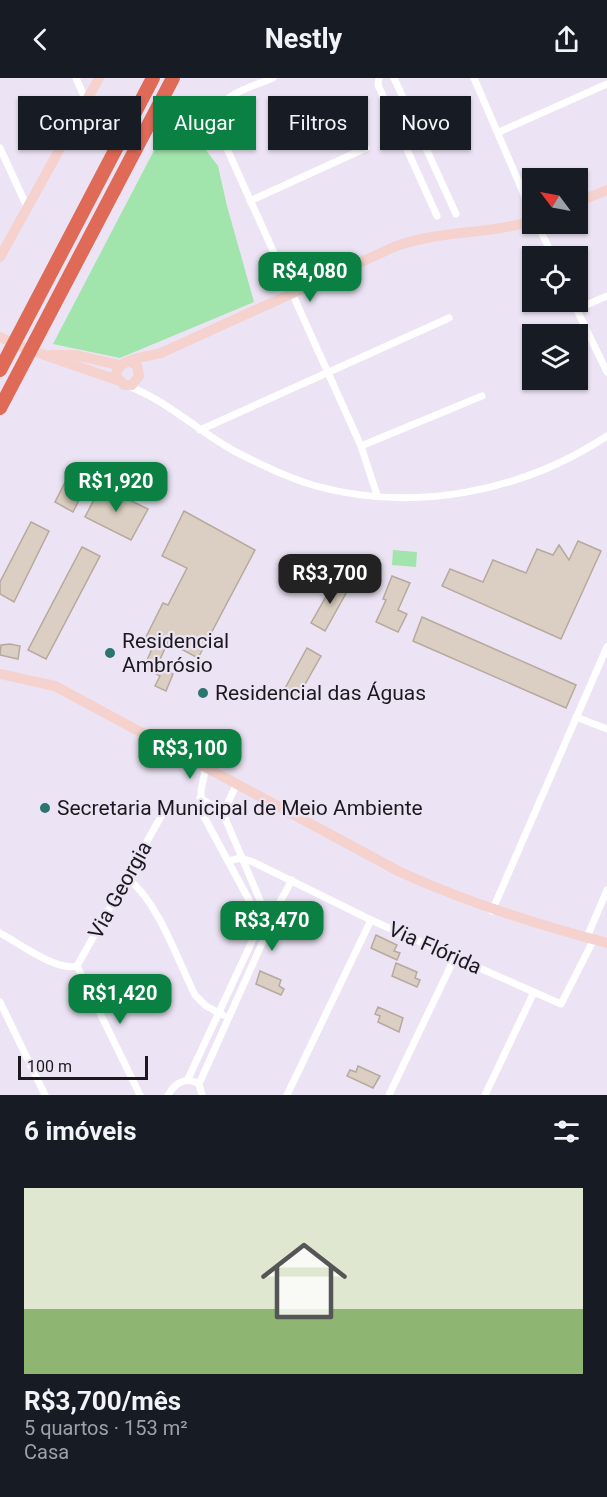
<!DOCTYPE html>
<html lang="pt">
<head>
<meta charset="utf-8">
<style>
	body { margin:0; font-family:Roboto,sans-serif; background:#242831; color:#f1f3f6; height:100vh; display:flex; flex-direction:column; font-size:22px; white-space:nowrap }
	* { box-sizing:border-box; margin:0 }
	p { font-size:20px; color:#9ea1a6 }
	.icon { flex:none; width:33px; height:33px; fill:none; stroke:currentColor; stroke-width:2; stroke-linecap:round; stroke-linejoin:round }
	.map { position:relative; height:1017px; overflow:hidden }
	.drawer { display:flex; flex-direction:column; background:#171b24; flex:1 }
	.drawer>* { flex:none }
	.guide { position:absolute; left:18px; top:18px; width:572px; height:54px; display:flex; gap:12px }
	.needle { width:39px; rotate:302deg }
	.fabs { position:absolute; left:522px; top:90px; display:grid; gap:12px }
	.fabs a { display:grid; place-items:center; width:66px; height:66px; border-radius:0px; background:#171b24; box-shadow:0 2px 4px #0004; font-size:30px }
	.scale { position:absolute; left:18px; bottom:15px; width:130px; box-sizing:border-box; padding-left:6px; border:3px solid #1b191e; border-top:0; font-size:16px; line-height:21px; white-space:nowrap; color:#1b191e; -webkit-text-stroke:4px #ece4f4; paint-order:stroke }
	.price { position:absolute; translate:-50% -51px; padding:0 14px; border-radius:12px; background:#0b8043; color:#fff; font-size:20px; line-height:39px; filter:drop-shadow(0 2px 3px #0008) }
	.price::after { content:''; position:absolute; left:50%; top:36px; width:18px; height:14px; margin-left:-9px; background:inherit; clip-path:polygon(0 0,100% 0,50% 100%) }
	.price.current { background:#222; color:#fff }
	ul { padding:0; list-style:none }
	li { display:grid; align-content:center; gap:12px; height:318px; padding:0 24px }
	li+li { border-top:2px solid #363941 }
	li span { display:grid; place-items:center; height:186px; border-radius:0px; color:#555 }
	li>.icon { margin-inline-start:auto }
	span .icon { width:108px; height:108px; fill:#fffc; stroke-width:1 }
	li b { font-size:26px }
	h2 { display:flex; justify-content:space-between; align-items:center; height:72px; padding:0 24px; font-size:26px }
	.pill { padding:0 21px; border-radius:0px; background:#171b24; box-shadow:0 2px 4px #0004; font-size:21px; line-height:54px }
	.pill.current { background:#0b8043; color:#fff }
	header { display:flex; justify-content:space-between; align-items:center; height:78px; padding:0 24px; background:#171b24; font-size:27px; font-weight:700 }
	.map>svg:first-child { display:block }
	.green { fill:#a1e4ac }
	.building { fill:#dbcec2; stroke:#b7a99e; stroke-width:1.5 }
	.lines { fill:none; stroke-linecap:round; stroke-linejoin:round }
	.street { stroke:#fff; stroke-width:7 }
	.secondary { stroke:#f5d2cd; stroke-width:10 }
	.highway { stroke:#de6a57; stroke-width:14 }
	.poi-dot { fill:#2c746e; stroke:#ece4f4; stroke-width:2 }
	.labels { text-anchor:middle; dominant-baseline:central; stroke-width:4.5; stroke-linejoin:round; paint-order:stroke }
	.poi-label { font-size:21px; fill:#1b191e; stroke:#ece4f4; text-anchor:start }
	.street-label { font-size:21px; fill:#1b191e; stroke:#ece4f4 }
</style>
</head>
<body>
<header><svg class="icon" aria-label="back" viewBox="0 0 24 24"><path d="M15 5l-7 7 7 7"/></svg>Nestly<svg class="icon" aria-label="share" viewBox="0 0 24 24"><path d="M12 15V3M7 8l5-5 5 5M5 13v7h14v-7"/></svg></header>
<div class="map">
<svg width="607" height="1017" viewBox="0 0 607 1017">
	<rect width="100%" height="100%" fill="#ece4f4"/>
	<g class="green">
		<polygon points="172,38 200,64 218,88 227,128 254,224 120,280 53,266"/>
		<polygon points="393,472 417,474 416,489 392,487"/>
	</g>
	<g class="building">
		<polygon points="71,393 89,402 73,434 55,424"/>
		<polygon points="101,408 148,431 131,462 85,439"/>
		<polygon points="184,433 255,472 198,580 168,564 157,588 173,596 166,613 155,608 160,598 144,589 155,564 146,559 163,525 168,527 187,490 162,478"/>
		<polygon points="31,444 49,453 14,524 0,516 0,504"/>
		<polygon points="578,463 601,473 561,561 442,508 450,491 483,504 493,482 526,495 537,471 553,477 559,467 569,482"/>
		<polygon points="82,469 100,478 46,581 28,572"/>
		<polygon points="392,498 410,505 398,532 407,536 398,554 376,544 386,522 383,521"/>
		<polygon points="336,501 350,508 325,553 311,545"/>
		<polygon points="422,539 576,607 566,630 413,563"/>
		<polygon points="10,566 20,568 18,581 0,577 1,567"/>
		<polygon points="307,570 321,578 296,622 283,614"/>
		<polygon points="376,857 397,867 394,873 400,875 397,882 371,870"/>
		<polygon points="396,885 417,894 415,900 420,902 417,909 392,898"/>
		<polygon points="260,893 281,902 279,908 284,911 281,917 256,906"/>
		<polygon points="378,929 403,940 399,954 378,944 380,938 375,936"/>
		<polygon points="358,988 380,998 373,1010 347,998 350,992 356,994"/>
	</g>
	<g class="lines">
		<g class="street">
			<polyline points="76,0 86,23"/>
			<path d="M273,0C252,9 215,17 215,44L361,368L377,417"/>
			<polyline points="379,0 378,7 437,138"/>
			<polyline points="394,0 456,136"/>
			<polyline points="474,0 532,135"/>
			<polyline points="499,54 607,6"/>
			<polyline points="0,70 28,131"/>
			<polyline points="250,123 366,70"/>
			<polyline points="537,146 553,178"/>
			<polyline points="573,224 607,294"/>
			<polyline points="577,231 607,218"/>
			<path d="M128,308C168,323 199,354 236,374C262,387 288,400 316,408C414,435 522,414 607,358"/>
			<polyline points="200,352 449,240"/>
			<polyline points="361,368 482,318"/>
			<polyline points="576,639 607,651"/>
			<polyline points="200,720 211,727 226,729"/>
			<polyline points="228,783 241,780 253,784 371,842 561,926 594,861"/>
			<path d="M127,800C158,823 177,881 195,917L206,928L223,937"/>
			<polyline points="492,833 607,569"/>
			<polyline points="269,844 292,802"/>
			<path d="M0,855C19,865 57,894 77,888"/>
			<polyline points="587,859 607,812"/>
			<polyline points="77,888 163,735"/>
			<polyline points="77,888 140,1017"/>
			<polyline points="0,924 45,1017"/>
			<polyline points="188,1001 254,859 257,846 255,833 202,735 201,713 206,688"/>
			<polyline points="199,1006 268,852 265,834 225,740 227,727 237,705"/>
			<path d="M168,1017C175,1005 186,998 199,1006L202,1017"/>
			<polyline points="287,1017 371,842"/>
			<polyline points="389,1017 455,879"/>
			<polyline points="485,1017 534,914"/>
		</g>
		<g class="secondary">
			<polyline points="578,124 607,112"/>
			<polyline points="0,179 99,0"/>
			<polyline points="0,259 27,271 117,302"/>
			<polyline points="51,277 75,277 119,287"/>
			<path d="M130,284L137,287L139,298L132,307H124L116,298C116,280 147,279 161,275L394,169C438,152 487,157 532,143"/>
			<path d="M0,596L55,608L400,794C468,825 535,846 607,865"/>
		</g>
		<g class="highway">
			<polyline points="0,292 153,0"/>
			<polyline points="0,330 173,0"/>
		</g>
	</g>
	<g class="poi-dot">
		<circle cx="110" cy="575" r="6"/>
		<circle cx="203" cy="615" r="6"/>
		<circle cx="45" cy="730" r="6"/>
	</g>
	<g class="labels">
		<g class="poi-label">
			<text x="122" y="563">Residencial<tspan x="122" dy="24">Ambrósio</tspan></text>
			<text x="215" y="615">Residencial das Águas</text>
			<text x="57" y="730">Secretaria Municipal de Meio Ambiente</text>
		</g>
		<g class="street-label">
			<text transform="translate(120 812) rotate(-61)">Via Georgia</text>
			<text transform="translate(435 870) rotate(24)">Via Flórida</text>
		</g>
	</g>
</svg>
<div class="fabs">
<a><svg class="needle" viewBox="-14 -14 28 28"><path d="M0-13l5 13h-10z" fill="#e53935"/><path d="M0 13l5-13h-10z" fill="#9ea1a6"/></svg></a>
<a><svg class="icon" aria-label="locate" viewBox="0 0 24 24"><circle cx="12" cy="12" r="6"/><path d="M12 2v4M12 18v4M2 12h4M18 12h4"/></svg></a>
<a><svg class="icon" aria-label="layers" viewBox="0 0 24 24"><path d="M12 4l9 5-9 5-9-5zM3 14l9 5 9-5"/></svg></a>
</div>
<div class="scale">100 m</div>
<b class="price" style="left:310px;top:225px">R$4,080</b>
<b class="price" style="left:116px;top:435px">R$1,920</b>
<b class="price current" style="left:330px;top:527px">R$3,700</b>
<b class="price" style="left:190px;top:702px">R$3,100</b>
<b class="price" style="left:272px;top:874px">R$3,470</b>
<b class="price" style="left:120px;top:947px">R$1,420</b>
<div class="guide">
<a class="pill">Comprar</a>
<a class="pill current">Alugar</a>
<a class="pill">Filtros</a>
<a class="pill">Novo</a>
</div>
</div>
<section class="drawer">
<h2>6 imóveis<svg class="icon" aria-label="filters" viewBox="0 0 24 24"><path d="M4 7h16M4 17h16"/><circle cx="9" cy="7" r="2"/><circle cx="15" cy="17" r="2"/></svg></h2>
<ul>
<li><span style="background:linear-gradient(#dfe7d0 65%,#8fb573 0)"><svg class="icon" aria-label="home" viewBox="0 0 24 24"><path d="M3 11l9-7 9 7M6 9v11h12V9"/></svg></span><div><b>R$3,700/mês</b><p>5 quartos · 153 m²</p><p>Casa</p></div></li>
</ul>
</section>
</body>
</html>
